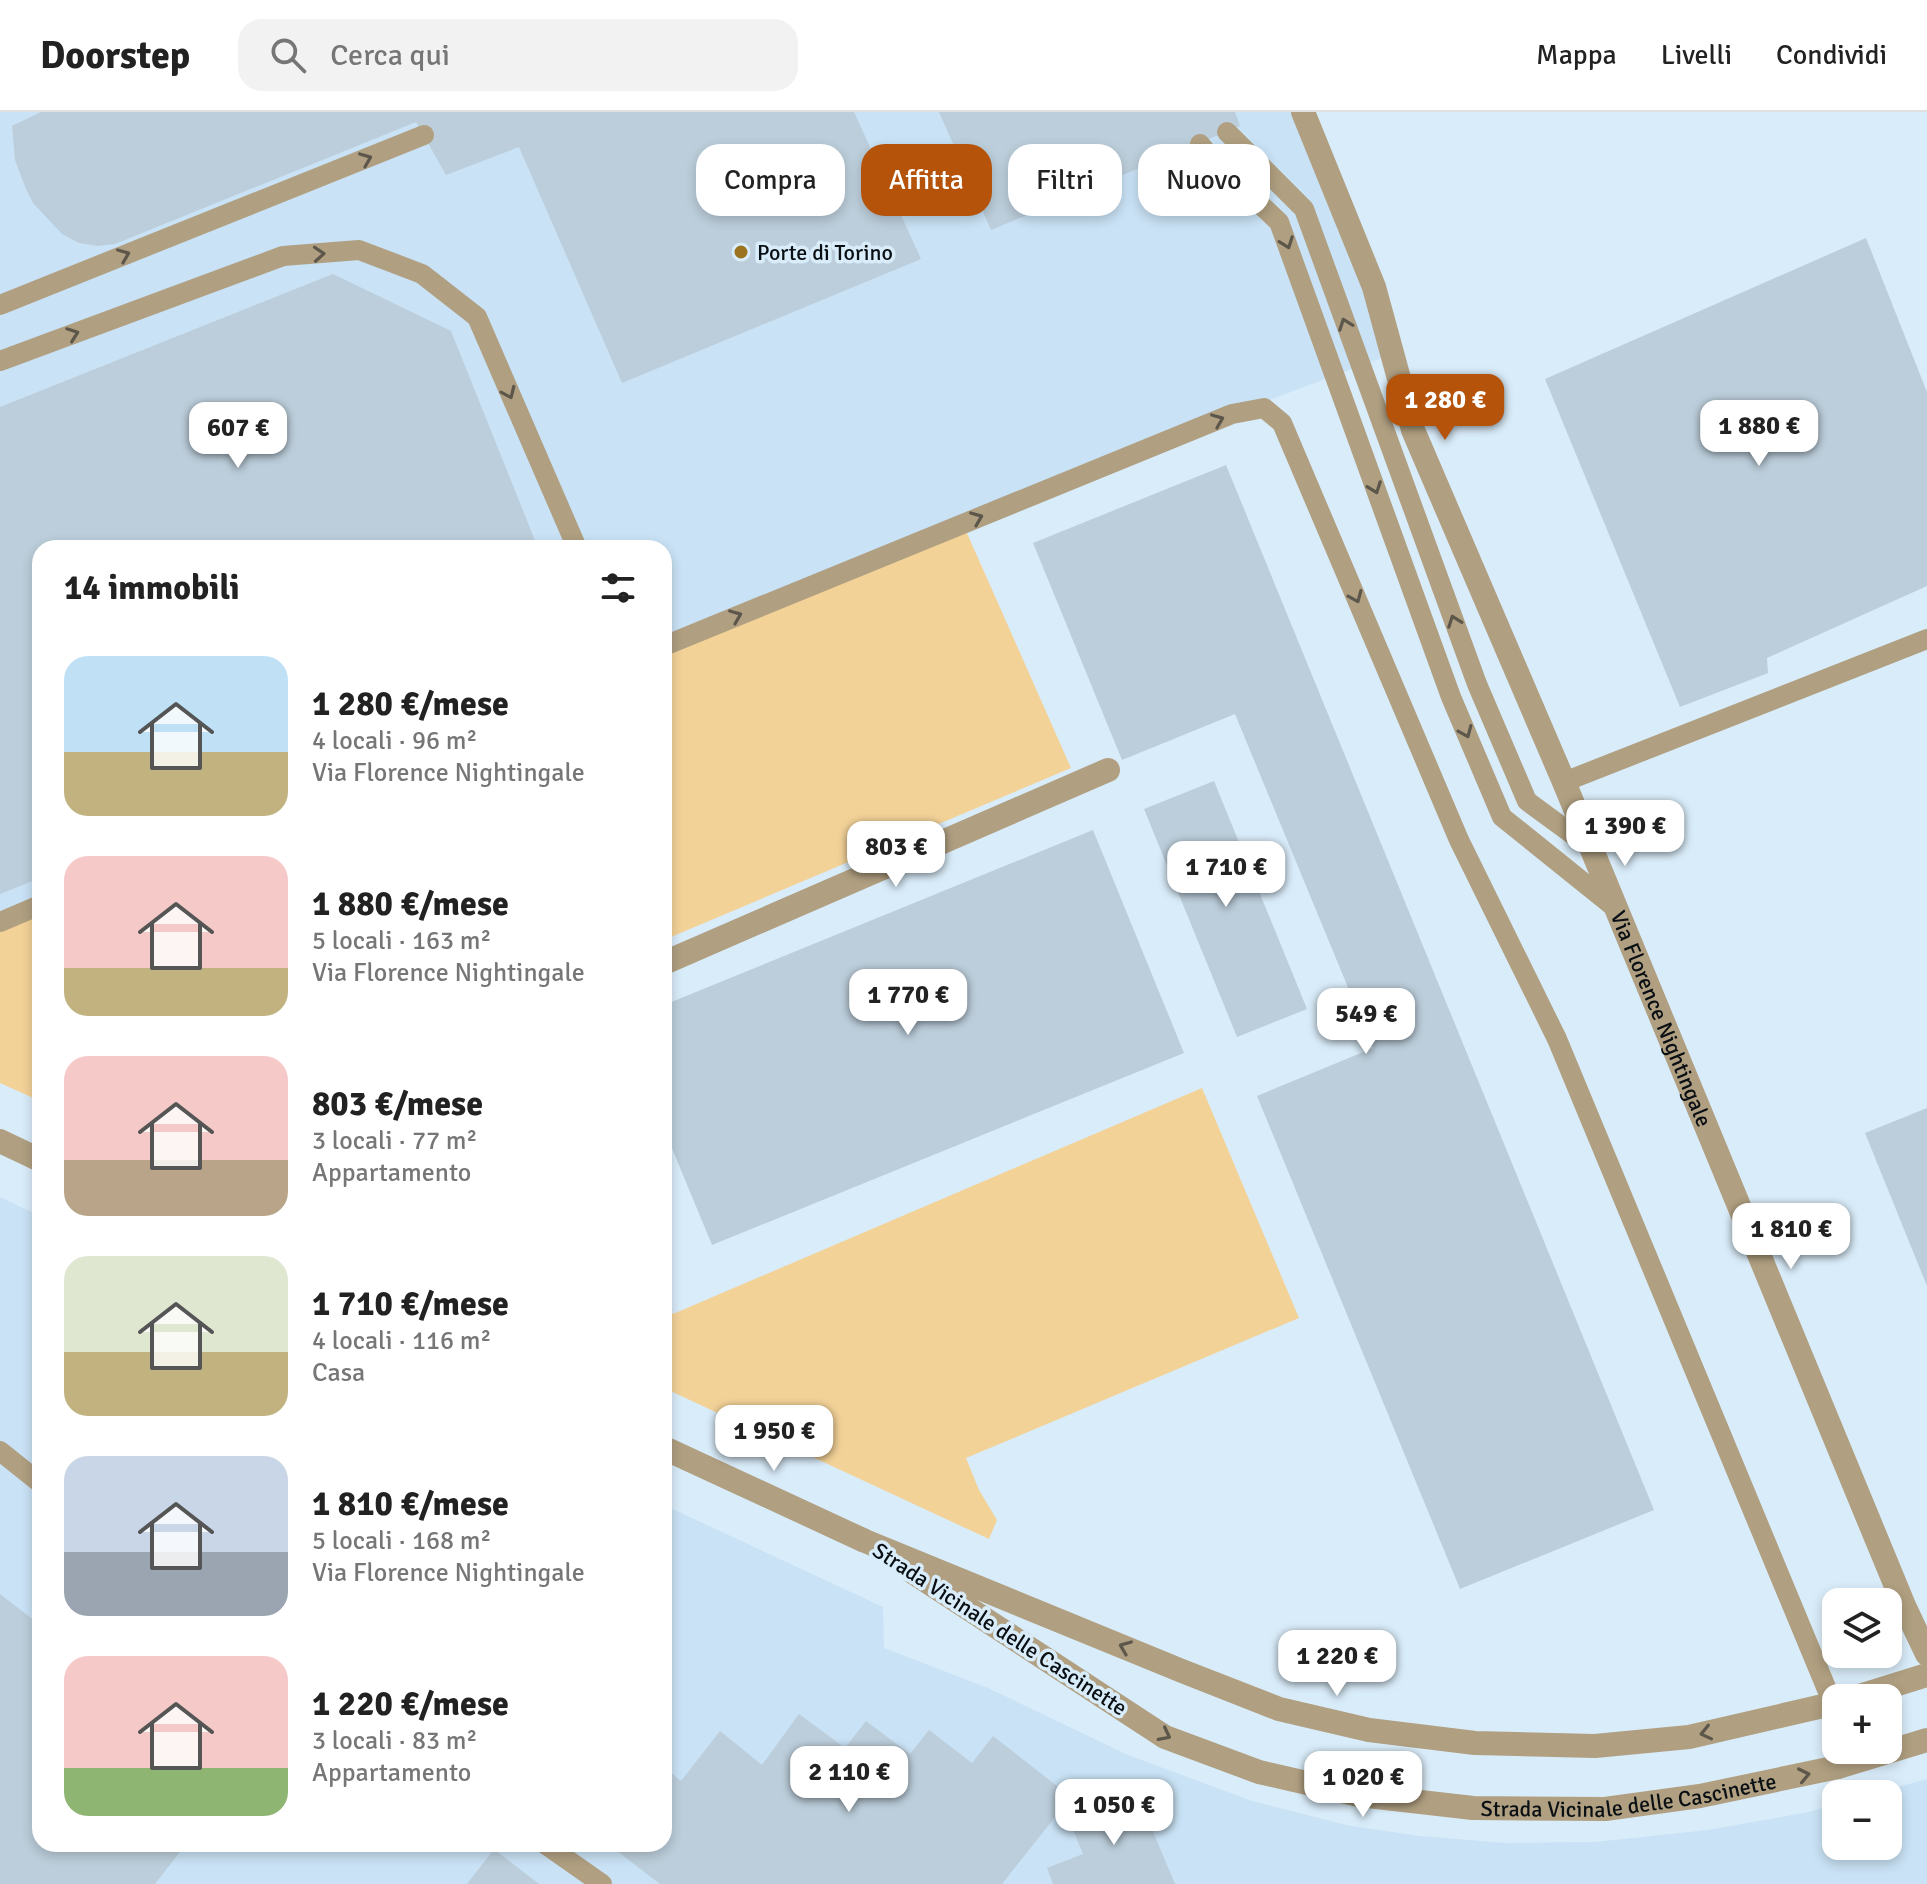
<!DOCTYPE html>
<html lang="it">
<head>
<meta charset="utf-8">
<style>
	body { margin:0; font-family:Signika,sans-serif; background:#f2f2f2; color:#222; height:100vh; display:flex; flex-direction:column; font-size:30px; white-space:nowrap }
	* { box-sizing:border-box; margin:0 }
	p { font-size:26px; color:#767676 }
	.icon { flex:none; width:44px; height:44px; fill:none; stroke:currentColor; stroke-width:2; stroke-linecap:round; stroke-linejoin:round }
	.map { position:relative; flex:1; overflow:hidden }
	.details { position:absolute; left:32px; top:428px; width:640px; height:1312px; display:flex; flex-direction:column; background:#fff; border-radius:24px; box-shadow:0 4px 12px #0003 }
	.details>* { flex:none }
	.top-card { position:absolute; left:696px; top:32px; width:760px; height:72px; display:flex; gap:16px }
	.fabs { position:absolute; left:1822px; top:1476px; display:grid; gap:16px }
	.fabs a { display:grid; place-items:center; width:80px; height:80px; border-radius:16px; background:#fff; box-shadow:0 4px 12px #0003; font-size:40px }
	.price { position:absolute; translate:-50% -68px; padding:0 18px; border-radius:16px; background:#fff; color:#222; font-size:26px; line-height:52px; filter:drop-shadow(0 2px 4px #0008) }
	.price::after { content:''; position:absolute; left:50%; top:48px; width:24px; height:18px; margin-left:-12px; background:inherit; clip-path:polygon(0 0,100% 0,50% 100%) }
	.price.active { background:#b45309; color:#fff }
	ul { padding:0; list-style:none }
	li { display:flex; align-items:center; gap:24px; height:200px; padding:0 32px }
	li span { display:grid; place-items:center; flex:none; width:224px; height:160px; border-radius:24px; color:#555 }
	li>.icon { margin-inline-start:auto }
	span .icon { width:96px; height:96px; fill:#fffc; stroke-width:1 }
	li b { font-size:34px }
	h2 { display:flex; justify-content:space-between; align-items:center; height:96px; padding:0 32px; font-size:34px }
	.pill { padding:0 28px; border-radius:24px; background:#fff; box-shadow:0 4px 12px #0003; font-size:28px; line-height:72px }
	.pill.active { background:#b45309; color:#fff }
	header { display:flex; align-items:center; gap:48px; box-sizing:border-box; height:112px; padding:0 40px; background:#fff; border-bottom:2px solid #e0e0e0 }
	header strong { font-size:38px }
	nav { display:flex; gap:44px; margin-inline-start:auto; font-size:28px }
	.search { width:560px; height:72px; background:#f2f2f2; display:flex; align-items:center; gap:20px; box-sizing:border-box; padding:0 28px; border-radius:24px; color:#767676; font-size:30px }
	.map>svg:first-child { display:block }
	.built { fill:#c9e2f5 }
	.green { fill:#f3d298 }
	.building { fill:#bccedb }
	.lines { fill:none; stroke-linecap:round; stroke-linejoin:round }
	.lane { stroke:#b09f81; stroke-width:20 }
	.street { stroke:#b09f81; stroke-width:24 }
	.oneway { stroke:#5c574a }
	.poi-dot { fill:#9c7421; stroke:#d9ecf9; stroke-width:3 }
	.labels { text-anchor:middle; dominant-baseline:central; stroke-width:7; stroke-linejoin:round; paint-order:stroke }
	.poi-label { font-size:22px; fill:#090f13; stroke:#d9ecf9; text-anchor:start }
	.street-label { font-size:22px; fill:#090f13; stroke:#d9ecf9 }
</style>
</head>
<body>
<header>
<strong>Doorstep</strong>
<div class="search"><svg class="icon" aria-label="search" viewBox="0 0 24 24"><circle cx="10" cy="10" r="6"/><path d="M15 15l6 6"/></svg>Cerca qui</div>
<nav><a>Mappa</a><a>Livelli</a><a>Condividi</a></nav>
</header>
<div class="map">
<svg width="1927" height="1772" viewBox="0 0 1927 1772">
	<rect width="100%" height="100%" fill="#d9ecf9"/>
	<g class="built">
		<polygon points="0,0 1303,0 1392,242 1232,302 664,534 664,436 40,436 40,793 0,809"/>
		<polygon points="0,1085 40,1104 40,1732 664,1732 664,1393 883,1495 884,1536 988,1576 1128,1643 1252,1689 1346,1713 1419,1724 1506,1731 1595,1730 1708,1718 1809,1700 1836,1692 1836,1734 1888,1734 1888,1682 1873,1682 1927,1667 1927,1772 0,1772"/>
	</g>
	<g class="green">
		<polygon points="966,419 1071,656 664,828 664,544"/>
		<polygon points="40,801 40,989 0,971 0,817"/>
		<polygon points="1202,976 1299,1206 966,1346 979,1378 997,1408 989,1427 664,1276 664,1184 673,1202"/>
	</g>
	<g class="building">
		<polygon points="41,0 854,0 921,147 622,271 519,35 446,63 416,10 115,132 98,134 79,131 62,122 33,91 26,77 15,48 12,14"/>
		<polygon points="939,0 1235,0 1240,14 991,118"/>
		<polygon points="1866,126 1927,280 1927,474 1767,546 1768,561 1680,595 1545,267"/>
		<polygon points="333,162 451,219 538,436 40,436 40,766 0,782 0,295"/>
		<polygon points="1226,353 1654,1398 1460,1477 1257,984 1373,936 1235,602 1122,648 1033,431"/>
		<polygon points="1214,669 1307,897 1237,925 1144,697"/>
		<polygon points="1093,718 1184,941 712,1133 664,1017 664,893"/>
		<polygon points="1927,996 1927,1174 1865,1021"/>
		<polygon points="0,1482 40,1513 40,1732 186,1732 155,1772 0,1772"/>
		<polygon points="799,1602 845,1636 866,1609 910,1642 929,1618 972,1651 993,1624 1071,1685 1002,1772 660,1772 608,1732 664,1732 664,1655 681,1669 720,1619 762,1653"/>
		<polygon points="1135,1677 1175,1772 1053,1772 1047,1756 1083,1742 1068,1705"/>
		<polygon points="494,1737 539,1772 467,1772"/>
	</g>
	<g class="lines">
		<g class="lane">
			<polyline points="1227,20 1304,97 1477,572 1527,689 1591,736"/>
			<polyline points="1200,32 1213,48 1279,110 1451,585 1502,705 1614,795"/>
			<polyline points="0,193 424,23"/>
			<polyline points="0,249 283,144 359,138 422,162 477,205 577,436"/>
			<polyline points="664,534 1232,302 1264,296 1282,311 1459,728 1557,927 1833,1592"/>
			<polyline points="1564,670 1927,527"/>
			<polyline points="0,810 40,793"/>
			<polyline points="0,1339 40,1371"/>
			<polyline points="545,1732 602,1772"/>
		</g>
		<g class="street">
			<path id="s1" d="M1303,0L1374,175L1413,318L1564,670L1905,1496L1927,1542"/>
			<polyline points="664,851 1108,658"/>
			<polyline points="0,1029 40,1048"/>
			<polyline points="664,1336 865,1429 1182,1559 1279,1597 1369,1618 1475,1631 1595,1634 1689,1625 1836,1591"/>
			<path id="s2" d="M914,1461L1165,1625L1259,1660L1359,1683L1473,1696L1605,1697L1700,1684L1838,1655L1927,1628"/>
			<polyline points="1853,1586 1927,1563"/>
		</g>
	</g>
	<defs><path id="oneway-chevron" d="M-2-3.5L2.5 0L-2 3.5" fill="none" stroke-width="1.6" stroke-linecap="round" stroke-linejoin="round" transform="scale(2)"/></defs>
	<g class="oneway">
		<use href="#oneway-chevron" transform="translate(366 47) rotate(-22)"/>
		<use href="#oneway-chevron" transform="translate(1287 131) rotate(70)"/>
		<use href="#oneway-chevron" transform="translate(319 142) rotate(-4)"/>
		<use href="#oneway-chevron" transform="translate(124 143) rotate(-22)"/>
		<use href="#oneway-chevron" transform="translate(1345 212) rotate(-110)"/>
		<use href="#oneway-chevron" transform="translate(73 222) rotate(-20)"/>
		<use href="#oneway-chevron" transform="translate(509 281) rotate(66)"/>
		<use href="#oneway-chevron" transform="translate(1218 308) rotate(-22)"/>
		<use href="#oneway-chevron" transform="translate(1375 376) rotate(70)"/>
		<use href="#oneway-chevron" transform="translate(977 406) rotate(-22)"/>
		<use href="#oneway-chevron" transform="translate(1356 485) rotate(67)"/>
		<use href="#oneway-chevron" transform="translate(736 504) rotate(-22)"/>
		<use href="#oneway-chevron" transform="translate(1454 509) rotate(-110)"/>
		<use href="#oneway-chevron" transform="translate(1466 620) rotate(67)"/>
		<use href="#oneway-chevron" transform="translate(1125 1535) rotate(-158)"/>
		<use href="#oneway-chevron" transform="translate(1706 1621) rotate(167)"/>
		<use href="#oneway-chevron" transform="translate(1165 1623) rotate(27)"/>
		<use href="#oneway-chevron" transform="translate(1804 1663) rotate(-12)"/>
	</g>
	<circle class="poi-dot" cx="741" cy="140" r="8"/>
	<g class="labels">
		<g class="poi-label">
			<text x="757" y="140">Porte di Torino</text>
		</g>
		<g class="street-label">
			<text stroke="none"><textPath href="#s1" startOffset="976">Via Florence Nightingale</textPath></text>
			<text transform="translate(1000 1517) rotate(33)">Strada Vicinale delle Cascinette</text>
			<text stroke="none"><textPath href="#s2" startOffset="774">Strada Vicinale delle Cascinette</textPath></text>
		</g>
	</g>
</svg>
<div class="fabs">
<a><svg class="icon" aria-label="layers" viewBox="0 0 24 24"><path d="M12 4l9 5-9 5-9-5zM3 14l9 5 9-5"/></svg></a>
<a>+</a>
<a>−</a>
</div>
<b class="price active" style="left:1445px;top:330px">1 280 €</b>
<b class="price" style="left:1759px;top:356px">1 880 €</b>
<b class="price" style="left:238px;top:358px">607 €</b>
<b class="price" style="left:1625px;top:756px">1 390 €</b>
<b class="price" style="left:896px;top:777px">803 €</b>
<b class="price" style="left:1226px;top:797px">1 710 €</b>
<b class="price" style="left:908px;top:925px">1 770 €</b>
<b class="price" style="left:1366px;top:944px">549 €</b>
<b class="price" style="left:1791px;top:1159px">1 810 €</b>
<b class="price" style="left:774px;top:1361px">1 950 €</b>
<b class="price" style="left:1337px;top:1586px">1 220 €</b>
<b class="price" style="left:849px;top:1702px">2 110 €</b>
<b class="price" style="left:1363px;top:1707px">1 020 €</b>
<b class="price" style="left:1114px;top:1735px">1 050 €</b>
<div class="top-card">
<a class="pill">Compra</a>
<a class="pill active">Affitta</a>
<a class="pill">Filtri</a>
<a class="pill">Nuovo</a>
</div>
<section class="details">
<h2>14 immobili<svg class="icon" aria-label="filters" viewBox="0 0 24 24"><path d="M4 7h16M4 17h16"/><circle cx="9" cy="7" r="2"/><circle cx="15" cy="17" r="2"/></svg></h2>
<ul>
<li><span style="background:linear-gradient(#bfe0f5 60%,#c2b280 0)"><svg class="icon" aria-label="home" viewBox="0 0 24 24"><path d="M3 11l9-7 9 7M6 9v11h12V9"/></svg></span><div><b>1 280 €/mese</b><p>4 locali · 96 m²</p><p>Via Florence Nightingale</p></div></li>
<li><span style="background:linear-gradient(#f6c9c9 70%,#c2b280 0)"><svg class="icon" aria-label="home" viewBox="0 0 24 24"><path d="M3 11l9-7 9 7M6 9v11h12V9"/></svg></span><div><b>1 880 €/mese</b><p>5 locali · 163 m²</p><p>Via Florence Nightingale</p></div></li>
<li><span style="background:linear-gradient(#f6c9c9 65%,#b9a48a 0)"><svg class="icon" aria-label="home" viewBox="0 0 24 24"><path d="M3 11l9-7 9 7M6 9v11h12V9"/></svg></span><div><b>803 €/mese</b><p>3 locali · 77 m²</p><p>Appartamento</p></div></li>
<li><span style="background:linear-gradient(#dfe7d0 60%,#c2b280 0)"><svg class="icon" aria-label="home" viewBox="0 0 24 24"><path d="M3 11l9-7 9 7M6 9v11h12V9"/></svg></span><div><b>1 710 €/mese</b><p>4 locali · 116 m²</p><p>Casa</p></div></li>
<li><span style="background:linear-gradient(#c9d6e8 60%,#9aa5b1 0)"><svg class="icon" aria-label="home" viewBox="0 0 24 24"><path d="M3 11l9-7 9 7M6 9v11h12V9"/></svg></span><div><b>1 810 €/mese</b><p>5 locali · 168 m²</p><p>Via Florence Nightingale</p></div></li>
<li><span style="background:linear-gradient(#f6c9c9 70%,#8fb573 0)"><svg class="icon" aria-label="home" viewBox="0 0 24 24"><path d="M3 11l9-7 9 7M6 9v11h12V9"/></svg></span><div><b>1 220 €/mese</b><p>3 locali · 83 m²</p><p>Appartamento</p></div></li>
</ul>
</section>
</div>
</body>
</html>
